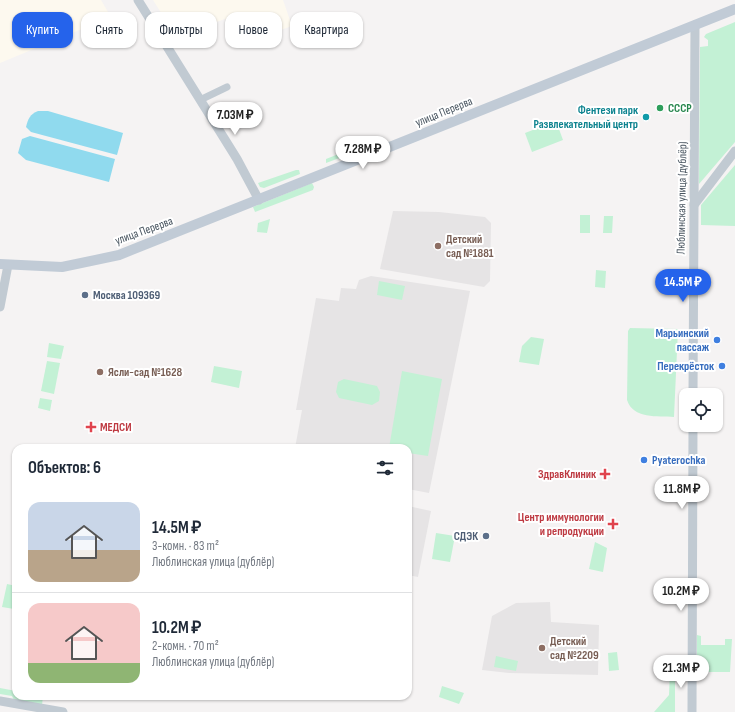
<!DOCTYPE html>
<html lang="ru">
<head>
<meta charset="utf-8">
<style>
	body { margin:0; font-family:"Sofia Sans Condensed",sans-serif; background:#f6f6f7; color:#1f2937; height:100vh; display:flex; flex-direction:column; font-size:15px; white-space:nowrap }
	* { box-sizing:border-box; margin:0 }
	p { font-size:13px; color:#747a83 }
	.icon { flex:none; width:22px; height:22px; fill:none; stroke:currentColor; stroke-width:2; stroke-linecap:round; stroke-linejoin:round }
	.map { position:relative; flex:1; overflow:hidden }
	.panel { position:absolute; left:12px; top:444px; width:400px; height:256px; display:flex; flex-direction:column; background:#fff; border-radius:12px; box-shadow:0 1px 3px #0004 }
	.panel>* { flex:none }
	.hud { position:absolute; left:12px; top:12px; width:400px; height:36px; display:flex; gap:8px }
	.buttons { position:absolute; left:679px; top:388px; display:grid; gap:8px }
	.buttons a { display:grid; place-items:center; width:44px; height:44px; border-radius:8px; background:#fff; box-shadow:0 1px 3px #0004; font-size:20px }
	.price { position:absolute; translate:-50% -34px; padding:0 9px; border-radius:14px; background:#fff; color:#222; font-size:13px; line-height:26px; filter:drop-shadow(0 1px 2px #0008) }
	.price::after { content:''; position:absolute; left:50%; top:24px; width:12px; height:9px; margin-left:-6px; background:inherit; clip-path:polygon(0 0,100% 0,50% 100%) }
	.price.selected { background:#2563eb; color:#fff }
	ul { padding:0; list-style:none }
	li { display:flex; align-items:center; gap:12px; height:100px; padding:0 16px }
	li+li { border-top:1px solid #e0e1e3 }
	li span { display:grid; place-items:center; flex:none; width:112px; height:80px; border-radius:12px; color:#555 }
	li>.icon { margin-inline-start:auto }
	span .icon { width:48px; height:48px; fill:#fffc; stroke-width:1 }
	li b { font-size:17px }
	h2 { display:flex; justify-content:space-between; align-items:center; height:48px; padding:0 16px; font-size:17px }
	.chip { padding:0 14px; border-radius:12px; background:#fff; box-shadow:0 1px 3px #0004; font-size:14px; line-height:36px }
	.chip.selected { background:#2563eb; color:#fff }
	.map>svg:first-child { display:block }
	.commercial { fill:#fdf9ef }
	.education { fill:#e6e4e5 }
	.green { fill:#c3f1d5 }
	.water { fill:#90daee }
	.lines { fill:none; stroke-linecap:round; stroke-linejoin:round }
	.minor { stroke:#c1cad2; stroke-width:7 }
	.tertiary { stroke:#c1cad2; stroke-width:9 }
	.secondary { stroke:#c1cbd6; stroke-width:10 }
	.leisure-dot { fill:#2e9e5b; stroke:#fff; stroke-width:1.5 }
	.culture-dot { fill:#0f9aa8; stroke:#fff; stroke-width:1.5 }
	.education-dot { fill:#8d6e63; stroke:#fff; stroke-width:1.5 }
	.service-dot { fill:#5c6f8a; stroke:#fff; stroke-width:1.5 }
	.shop-dot { fill:#3f7fe0; stroke:#fff; stroke-width:1.5 }
	.health-dot { fill:#e0444e; stroke:#fff; stroke-width:1.5 }
	.labels { text-anchor:middle; dominant-baseline:central; stroke-width:4; stroke-linejoin:round; paint-order:stroke }
	.leisure-label { font-size:12px; font-weight:bold; fill:#27864d; stroke:#fff; text-anchor:start }
	.culture-label { font-size:12px; font-weight:bold; fill:#0d838f; stroke:#fff; text-anchor:end }
	.street-label { font-size:12px; fill:#4a5661; stroke:#fff }
	.education-label { font-size:12px; font-weight:bold; fill:#785e54; stroke:#fff; text-anchor:start }
	.service-label { font-size:12px; font-weight:bold; fill:#4e5e75; stroke:#fff; text-anchor:start }
	.shop-label { font-size:12px; font-weight:bold; fill:#366cbe; stroke:#fff; text-anchor:end }
	.health-label { font-size:12px; font-weight:bold; fill:#be3a42; stroke:#fff; text-anchor:end }
</style>
</head>
<body>
<div class="map">
<svg width="735" height="712" viewBox="0 0 735 712">
	<rect width="100%" height="100%" fill="#f5f3f3"/>
	<g class="commercial">
		<polygon points="0,0 101,0 111,17 0,63"/>
		<polygon points="153,0 283,0 292,26 238,45 225,19 176,36"/>
	</g>
	<g class="education">
		<polygon points="393,211 439,212 485,217 491,223 490,281 484,287 380,269"/>
		<polygon points="371,276 470,291 429,493 408,489 408,448 295,448 302,410 296,410 316,298 339,301 341,288 356,289 359,280"/>
		<polygon points="408,506 431,511 418,577 408,575"/>
		<polygon points="550,602 551,622 599,625 598,675 509,673 482,670 492,616 516,603"/>
	</g>
	<g class="green">
		<polygon points="735,22 735,142 699,184 700,47 708,46 708,40 704,37 706,34"/>
		<polygon points="556,121 563,140 532,152 525,133"/>
		<polygon points="359,146 361,150 326,163 326,159"/>
		<polygon points="735,165 735,226 701,225 701,205"/>
		<polygon points="296,170 299,170 300,174 264,188 260,187 258,183"/>
		<polygon points="312,183 314,187 313,190 255,212 253,207"/>
		<rect x="580" y="215" width="10" height="18"/>
		<polygon points="604,216 613,216 612,233 603,233"/>
		<polygon points="270,219 267,233 257,232 258,223"/>
		<polygon points="596,270 606,271 605,288 595,287"/>
		<polygon points="379,281 405,286 402,300 377,295"/>
		<path d="M630,328L678,329L674,417C658,416 633,419 627,400L628,331Z"/>
		<polygon points="531,337 544,339 539,365 519,362 522,346"/>
		<polygon points="49,343 64,346 61,359 47,357"/>
		<polygon points="47,361 60,363 54,394 41,391"/>
		<polygon points="214,366 242,371 239,388 211,382"/>
		<polygon points="402,371 442,379 428,456 408,453 408,448 389,448"/>
		<polygon points="344,379 377,386 380,392 379,401 372,405 339,398 336,392 338,382"/>
		<polygon points="40,398 52,400 50,411 38,408"/>
		<polygon points="436,533 455,536 450,562 432,559"/>
		<polygon points="595,542 607,548 603,572 589,569"/>
		<polygon points="7,584 16,586 14,609 2,607"/>
		<polygon points="697,635 701,636 701,645 725,645 725,639 732,639 730,672 707,672 707,670 697,670"/>
		<polygon points="617,652 619,670 609,671 608,653"/>
		<polygon points="496,656 518,661 516,671 494,667"/>
		<polygon points="670,670 675,670 675,712 654,712 669,695"/>
		<polygon points="442,686 464,693 459,704 439,697"/>
		<polygon points="0,688 16,691 16,696 43,696 42,705 14,700 12,696 0,694"/>
	</g>
	<g class="water">
		<path d="M38,111H48L123,133L117,155L31,132L26,127C28,119 30,114 38,111Z"/>
		<polygon points="30,136 115,159 109,182 26,160 18,153 22,139"/>
	</g>
	<g class="lines">
		<polyline class="minor" points="200,100 227,87"/>
		<g class="tertiary">
			<polyline points="138,0 237,159 259,200"/>
			<polyline points="694,205 735,151"/>
			<polyline points="0,307 8,265"/>
			<polyline points="693,395 695,25"/>
			<polyline points="0,701 63,712"/>
			<polyline points="692,712 693,425"/>
		</g>
		<polyline class="secondary" points="0,264 62,267 119,255 735,9"/>
	</g>
	<circle class="leisure-dot" cx="660" cy="108" r="4"/>
	<circle class="culture-dot" cx="646" cy="117" r="4"/>
	<g class="education-dot">
		<circle cx="438" cy="246" r="4"/>
		<circle cx="100" cy="372" r="4"/>
		<circle cx="542" cy="648" r="4"/>
	</g>
	<g class="service-dot">
		<circle cx="85" cy="295" r="4"/>
		<circle cx="486" cy="536" r="4"/>
	</g>
	<g class="shop-dot">
		<circle cx="717" cy="340" r="4"/>
		<circle cx="722" cy="366" r="4"/>
		<circle cx="644" cy="460" r="4"/>
	</g>
	<g class="health-dot">
		<path d="M89 421h4v4h4v4h-4v4h-4v-4h-4v-4h4z"/>
		<path d="M603 468h4v4h4v4h-4v4h-4v-4h-4v-4h4z"/>
		<path d="M611 518h4v4h4v4h-4v4h-4v-4h-4v-4h4z"/>
	</g>
	<g class="labels">
		<g class="leisure-label">
			<text x="668" y="108">СССР</text>
		</g>
		<g class="culture-label">
			<text x="638" y="110">Фентези парк<tspan x="638" dy="14">Развлекательный центр</tspan></text>
		</g>
		<g class="street-label">
			<text transform="translate(444 112) rotate(-22)">улица Перерва</text>
			<text transform="translate(682 198) rotate(-89)">Люблинская улица (дублёр)</text>
			<text transform="translate(144 231) rotate(-20)">улица Перерва</text>
		</g>
		<g class="education-label">
			<text x="446" y="239">Детский<tspan x="446" dy="14">сад №1881</tspan></text>
			<text x="108" y="372">Ясли-сад №1628</text>
			<text x="550" y="641">Детский<tspan x="550" dy="14">сад №2209</tspan></text>
		</g>
		<g class="service-label">
			<text x="93" y="295">Москва 109369</text>
			<text x="478" y="536" text-anchor="end">СДЭК</text>
		</g>
		<g class="shop-label">
			<text x="709" y="333">Марьинский<tspan x="709" dy="14">пассаж</tspan></text>
			<text x="714" y="366">Перекрёсток</text>
			<text x="652" y="460" text-anchor="start">Pyaterochka</text>
		</g>
		<g class="health-label">
			<text x="100" y="427" text-anchor="start">МЕДСИ</text>
			<text x="596" y="474">ЗдравКлиник</text>
			<text x="604" y="517">Центр иммунологии<tspan x="604" dy="14">и репродукции</tspan></text>
		</g>
	</g>
</svg>
<div class="buttons">
<a><svg class="icon" aria-label="locate" viewBox="0 0 24 24"><circle cx="12" cy="12" r="6"/><path d="M12 2v4M12 18v4M2 12h4M18 12h4"/></svg></a>
</div>
<b class="price" style="left:235px;top:136px">7.03M ₽</b>
<b class="price" style="left:363px;top:170px">7.28M ₽</b>
<b class="price selected" style="left:683px;top:303px">14.5M ₽</b>
<b class="price" style="left:682px;top:510px">11.8M ₽</b>
<b class="price" style="left:681px;top:612px">10.2M ₽</b>
<b class="price" style="left:681px;top:689px">21.3M ₽</b>
<div class="hud">
<a class="chip selected">Купить</a>
<a class="chip">Снять</a>
<a class="chip">Фильтры</a>
<a class="chip">Новое</a>
<a class="chip">Квартира</a>
</div>
<section class="panel">
<h2>Объектов: 6<svg class="icon" aria-label="filters" viewBox="0 0 24 24"><path d="M4 7h16M4 17h16"/><circle cx="9" cy="7" r="2"/><circle cx="15" cy="17" r="2"/></svg></h2>
<ul>
<li><span style="background:linear-gradient(#c9d6e8 60%,#b9a48a 0)"><svg class="icon" aria-label="home" viewBox="0 0 24 24"><path d="M3 11l9-7 9 7M6 9v11h12V9"/></svg></span><div><b>14.5M ₽</b><p>3-комн. · 83 m²</p><p>Люблинская улица (дублёр)</p></div></li>
<li><span style="background:linear-gradient(#f6c9c9 75%,#8fb573 0)"><svg class="icon" aria-label="home" viewBox="0 0 24 24"><path d="M3 11l9-7 9 7M6 9v11h12V9"/></svg></span><div><b>10.2M ₽</b><p>2-комн. · 70 m²</p><p>Люблинская улица (дублёр)</p></div></li>
</ul>
</section>
</div>
</body>
</html>
